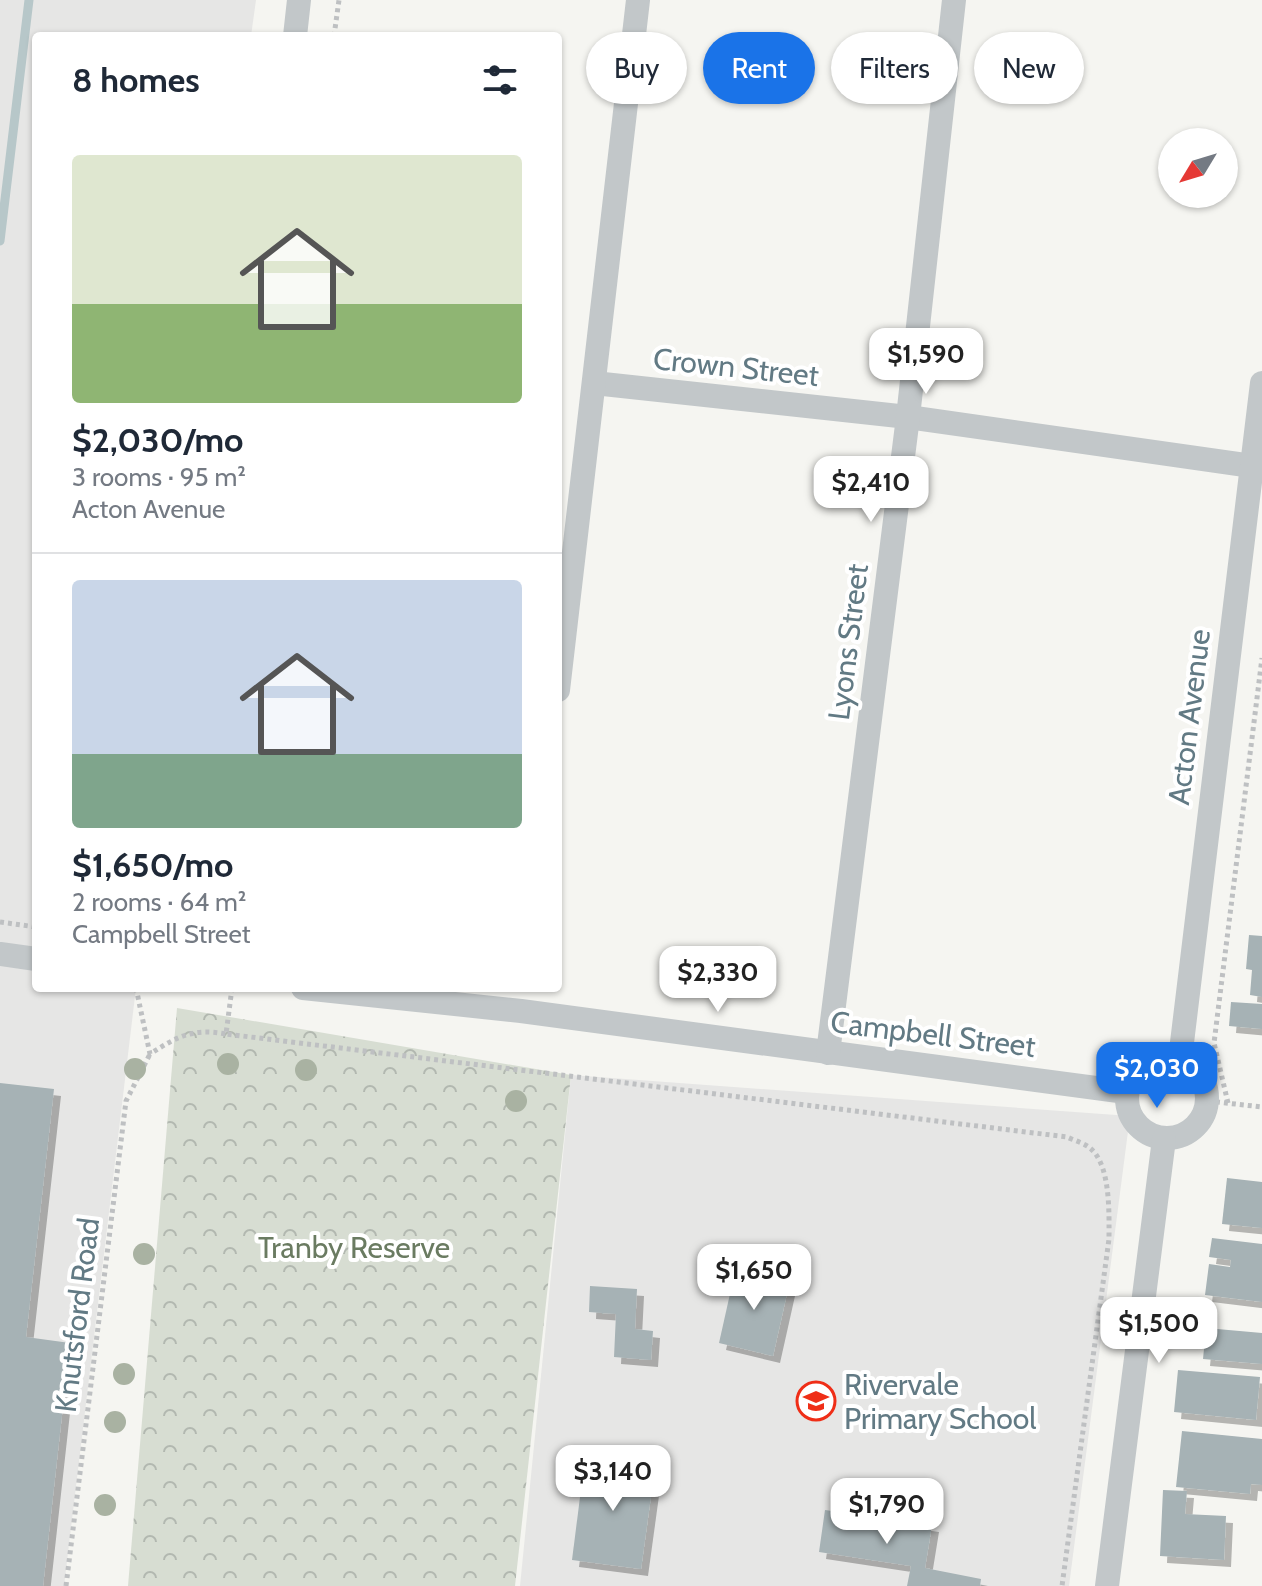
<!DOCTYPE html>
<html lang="en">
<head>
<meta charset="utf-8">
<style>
	body { margin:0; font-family:Cabin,sans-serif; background:#f6f6f7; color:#1f2937; height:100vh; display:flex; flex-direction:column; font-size:30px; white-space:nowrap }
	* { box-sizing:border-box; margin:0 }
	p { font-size:26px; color:#747a83 }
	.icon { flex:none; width:44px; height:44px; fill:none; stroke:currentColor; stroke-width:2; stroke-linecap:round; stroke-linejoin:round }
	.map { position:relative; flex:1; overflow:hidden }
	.panel { position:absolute; left:32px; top:32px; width:530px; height:960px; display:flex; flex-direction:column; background:#fff; border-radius:8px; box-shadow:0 2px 6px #0004 }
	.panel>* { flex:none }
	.top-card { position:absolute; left:586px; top:32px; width:556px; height:72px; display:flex; gap:16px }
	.needle { width:52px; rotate:232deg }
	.tools { position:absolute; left:1158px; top:128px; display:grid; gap:16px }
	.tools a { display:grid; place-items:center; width:80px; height:80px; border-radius:50%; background:#fff; box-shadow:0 2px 6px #0004; font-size:40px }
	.price { position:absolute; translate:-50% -68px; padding:0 18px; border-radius:16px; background:#fff; color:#222; font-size:26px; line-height:52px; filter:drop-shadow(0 2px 4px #0008) }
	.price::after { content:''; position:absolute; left:50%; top:48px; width:24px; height:18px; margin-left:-12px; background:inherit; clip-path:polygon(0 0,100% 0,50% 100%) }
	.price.active { background:#1a73e8; color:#fff }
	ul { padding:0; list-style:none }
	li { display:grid; align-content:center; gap:16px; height:424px; padding:0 40px }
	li+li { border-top:2px solid #e0e1e3 }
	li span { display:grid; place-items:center; height:248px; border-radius:8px; color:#555 }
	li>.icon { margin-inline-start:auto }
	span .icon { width:144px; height:144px; fill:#fffc; stroke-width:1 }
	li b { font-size:34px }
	h2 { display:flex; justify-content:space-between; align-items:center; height:96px; padding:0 40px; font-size:34px }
	.pill { padding:0 28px; border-radius:36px; background:#fff; box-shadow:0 2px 6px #0004; font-size:28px; line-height:72px }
	.pill.active { background:#1a73e8; color:#fff }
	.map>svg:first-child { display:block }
	.built { fill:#e6e6e5 }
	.forest { fill:url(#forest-crowns) }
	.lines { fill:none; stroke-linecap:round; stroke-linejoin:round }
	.stream { stroke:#b7c7c9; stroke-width:9 }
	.building { fill:#a6b2b5; filter:url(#shadow) }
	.path { stroke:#bec0c2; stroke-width:5; stroke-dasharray:4 4; stroke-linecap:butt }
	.minor { stroke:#c2c7c9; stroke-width:24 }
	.tree { fill:#a9b2a2 }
	.labels { text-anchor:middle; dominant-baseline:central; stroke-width:8; stroke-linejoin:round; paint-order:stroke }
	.street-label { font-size:30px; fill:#627a84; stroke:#fff }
	.park-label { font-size:30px; fill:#6a7b61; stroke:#fff }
	.poi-label { font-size:30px; fill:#627a84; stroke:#fff; text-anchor:start }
</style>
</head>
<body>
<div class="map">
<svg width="1262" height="1586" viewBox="0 0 1262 1586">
	<defs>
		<pattern id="forest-crowns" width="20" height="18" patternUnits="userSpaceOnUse" patternTransform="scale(2)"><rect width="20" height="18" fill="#d7ddd2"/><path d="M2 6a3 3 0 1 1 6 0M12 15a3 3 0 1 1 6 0" fill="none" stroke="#b2b8b0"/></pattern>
		<filter id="shadow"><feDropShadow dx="7" dy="7" stdDeviation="0" flood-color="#0004"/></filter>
	</defs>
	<rect width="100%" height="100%" fill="#f5f5f1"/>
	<g class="built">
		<polygon points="0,0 256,0 251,36 36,36 36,988 136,988 64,1586 0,1586"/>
		<polygon points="571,1075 1130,1116 1069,1586 520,1586"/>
	</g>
	<polygon class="forest" points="177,1008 571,1075 515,1586 128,1586"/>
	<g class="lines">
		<polyline class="stream" points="0,241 29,0"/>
	</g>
	<g class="building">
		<polygon points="1249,935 1262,936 1262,997 1250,995 1252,970 1246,969"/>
		<polygon points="1231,1002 1262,1004 1262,1029 1229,1026"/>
		<polygon points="0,1083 54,1089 26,1337 70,1343 43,1586 0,1586"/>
		<polygon points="1227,1178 1262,1182 1262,1228 1222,1224"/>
		<polygon points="1212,1238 1262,1244 1262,1302 1205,1295 1209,1264 1230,1267 1231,1260 1209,1257"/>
		<polygon points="736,1267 790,1280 773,1356 719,1343"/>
		<polygon points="590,1286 637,1289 635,1329 653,1331 651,1360 614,1357 616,1314 589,1312"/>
		<polygon points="1206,1328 1262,1333 1262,1364 1203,1359"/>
		<polygon points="1178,1370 1260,1377 1256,1420 1174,1412"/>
		<polygon points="1182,1431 1262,1439 1262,1485 1251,1484 1250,1494 1176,1487"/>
		<polygon points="585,1458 655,1467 641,1569 572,1560"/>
		<polygon points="1163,1490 1187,1491 1185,1514 1226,1516 1224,1560 1160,1556"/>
		<polygon points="825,1510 932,1525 925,1568 981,1579 980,1586 907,1586 911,1566 819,1552"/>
	</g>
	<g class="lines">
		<g class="path">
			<polyline points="334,36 339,0"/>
			<polyline points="0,922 36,927"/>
			<path d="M136,988L150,1054C178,1036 193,1028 226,1034"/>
			<path d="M232,988L226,1034L1067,1137C1073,1140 1084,1143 1090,1148C1111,1165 1109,1214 1109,1239L1062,1586"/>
			<polyline points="1208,1101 1262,1107"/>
			<polyline points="1228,1103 1214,1043 1262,658"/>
			<polyline points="66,1586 126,1101 150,1054"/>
		</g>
		<g class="minor">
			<polyline points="295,36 299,0"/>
			<polyline points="594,383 908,417 1252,466"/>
			<polyline points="558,690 638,0"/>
			<polyline points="0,954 36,959"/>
			<polyline points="303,988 521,1011 1126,1092"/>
			<polyline points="828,1053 908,417 954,0"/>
			<circle cx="1167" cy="1098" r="40"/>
			<polyline points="1180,1059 1262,383"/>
			<polyline points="1107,1586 1164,1139"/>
		</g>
	</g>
	<g class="tree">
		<circle cx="228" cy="1064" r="11"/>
		<circle cx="135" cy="1069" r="11"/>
		<circle cx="306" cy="1070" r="11"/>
		<circle cx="516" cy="1101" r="11"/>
		<circle cx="144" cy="1254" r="11"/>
		<circle cx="124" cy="1374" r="11"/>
		<circle cx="115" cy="1422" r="11"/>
		<circle cx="105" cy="1505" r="11"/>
	</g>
	<defs>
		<g id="school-ring" transform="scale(2)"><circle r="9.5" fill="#fff" stroke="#ef2e17" stroke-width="1.5"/><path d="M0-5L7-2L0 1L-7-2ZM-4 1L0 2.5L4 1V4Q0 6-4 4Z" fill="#ef2e17"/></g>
	</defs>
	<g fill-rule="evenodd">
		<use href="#school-ring" x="816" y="1401"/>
	</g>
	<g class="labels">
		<g class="street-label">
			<text transform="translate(736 367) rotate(6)">Crown Street</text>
			<text transform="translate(848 642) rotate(-83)">Lyons Street</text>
			<text transform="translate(1189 717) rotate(-83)">Acton Avenue</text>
			<text transform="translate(933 1034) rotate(7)">Campbell Street</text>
			<text transform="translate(77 1315) rotate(-83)">Knutsford Road</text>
		</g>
		<g class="park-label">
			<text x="354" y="1247">Tranby Reserve</text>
		</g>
		<g class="poi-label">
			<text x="844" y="1384">Rivervale<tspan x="844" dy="34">Primary School</tspan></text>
		</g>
	</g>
</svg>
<div class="tools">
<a><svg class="needle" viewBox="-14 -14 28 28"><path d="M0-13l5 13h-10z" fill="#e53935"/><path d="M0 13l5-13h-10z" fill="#747a83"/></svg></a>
</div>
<b class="price" style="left:926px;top:396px">$1,590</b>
<b class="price" style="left:871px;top:524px">$2,410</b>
<b class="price" style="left:718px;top:1014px">$2,330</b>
<b class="price active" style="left:1157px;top:1110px">$2,030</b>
<b class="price" style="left:754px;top:1312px">$1,650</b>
<b class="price" style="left:1159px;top:1365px">$1,500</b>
<b class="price" style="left:613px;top:1513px">$3,140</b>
<b class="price" style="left:887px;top:1546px">$1,790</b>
<div class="top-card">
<a class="pill">Buy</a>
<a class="pill active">Rent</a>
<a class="pill">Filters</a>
<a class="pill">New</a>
</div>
<section class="panel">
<h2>8 homes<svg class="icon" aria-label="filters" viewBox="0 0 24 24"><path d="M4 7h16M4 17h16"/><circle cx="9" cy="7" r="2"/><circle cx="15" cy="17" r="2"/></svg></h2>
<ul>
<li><span style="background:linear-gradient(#dfe7d0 60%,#8fb573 0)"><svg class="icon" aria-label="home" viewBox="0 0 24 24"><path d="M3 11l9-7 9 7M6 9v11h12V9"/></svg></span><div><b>$2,030/mo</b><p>3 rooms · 95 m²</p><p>Acton Avenue</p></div></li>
<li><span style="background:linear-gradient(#c9d6e8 70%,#7fa58c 0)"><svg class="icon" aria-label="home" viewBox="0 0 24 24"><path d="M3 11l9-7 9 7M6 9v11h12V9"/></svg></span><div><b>$1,650/mo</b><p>2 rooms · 64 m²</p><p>Campbell Street</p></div></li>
</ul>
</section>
</div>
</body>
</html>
